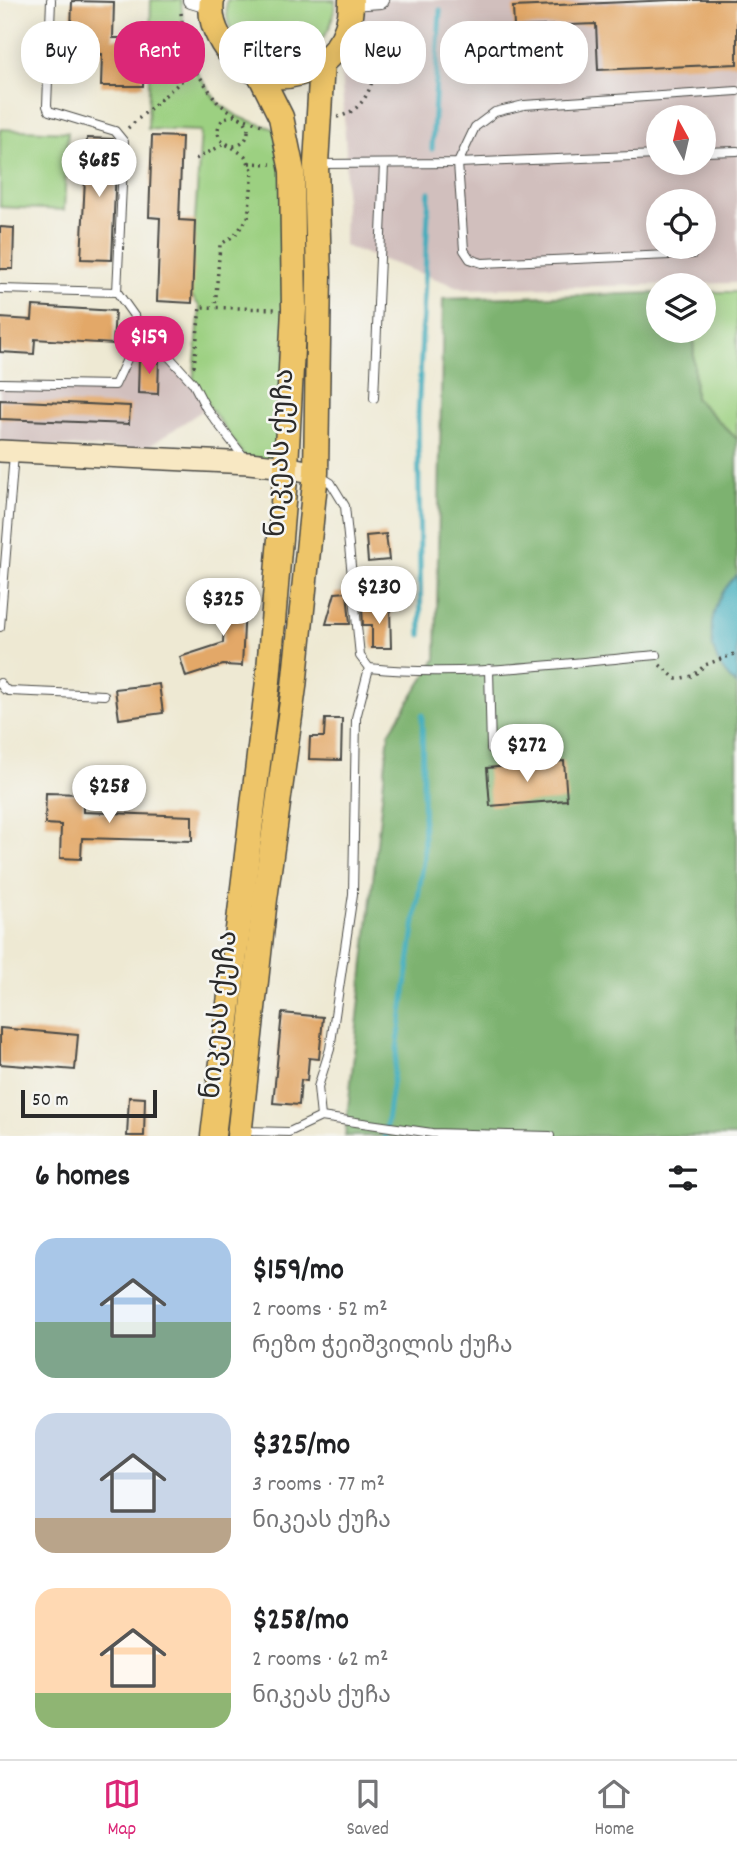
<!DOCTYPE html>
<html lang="en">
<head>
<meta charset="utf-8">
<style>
	body { margin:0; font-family:Dekko,"Noto Sans Georgian",sans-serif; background:#f2f2f2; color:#202124; height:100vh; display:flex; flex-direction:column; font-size:26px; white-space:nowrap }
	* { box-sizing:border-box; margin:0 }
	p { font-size:23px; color:#757577 }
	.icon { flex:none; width:38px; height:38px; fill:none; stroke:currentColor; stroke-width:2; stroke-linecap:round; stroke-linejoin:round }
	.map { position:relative; height:1136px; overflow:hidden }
	.drawer { display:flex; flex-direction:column; background:#fff; flex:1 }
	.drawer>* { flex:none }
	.hud { position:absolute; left:21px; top:21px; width:696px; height:63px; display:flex; gap:14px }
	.needle { width:46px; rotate:352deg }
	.buttons { position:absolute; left:646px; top:105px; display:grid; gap:14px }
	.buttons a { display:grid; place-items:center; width:70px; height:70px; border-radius:50%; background:#fff; box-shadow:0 4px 18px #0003; font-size:35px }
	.scale { position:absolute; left:21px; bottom:18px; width:136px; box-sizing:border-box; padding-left:7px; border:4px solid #2b2b2b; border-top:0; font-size:19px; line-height:24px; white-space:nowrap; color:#2b2b2b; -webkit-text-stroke:5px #f6f6f2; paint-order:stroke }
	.price { position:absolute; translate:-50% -60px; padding:0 16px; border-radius:24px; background:#fff; color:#222; font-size:23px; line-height:46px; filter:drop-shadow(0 2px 4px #0008) }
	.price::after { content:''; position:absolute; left:50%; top:42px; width:21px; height:16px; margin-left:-10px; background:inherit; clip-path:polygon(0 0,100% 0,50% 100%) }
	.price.current { background:#db2777; color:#fff }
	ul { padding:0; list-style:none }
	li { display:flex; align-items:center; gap:21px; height:175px; padding:0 35px }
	li span { display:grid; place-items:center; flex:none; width:196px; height:140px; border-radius:21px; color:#555 }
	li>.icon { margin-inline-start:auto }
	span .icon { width:84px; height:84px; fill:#fffc; stroke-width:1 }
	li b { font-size:30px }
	h2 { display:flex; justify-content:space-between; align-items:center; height:84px; padding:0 35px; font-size:30px }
	.pill { padding:0 24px; border-radius:28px; background:#fff; box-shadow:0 4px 18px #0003; font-size:24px; line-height:63px }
	.pill.current { background:#db2777; color:#fff }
	.tab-bar { display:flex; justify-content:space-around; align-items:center; height:98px; border-top:2px solid #e0e0e0; background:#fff; font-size:19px; color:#757577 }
	.tab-bar a { display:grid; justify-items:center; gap:4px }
	.tab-bar .current { color:#db2777 }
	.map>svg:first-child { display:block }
	.industrial { fill:#d1bfbd; fill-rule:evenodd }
	.green { fill:#9cd081; stroke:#647e56; stroke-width:2 }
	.forest { fill:#7db26f; stroke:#546e4d; stroke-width:2 }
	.water { fill:#3eacbc; stroke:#346c74; stroke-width:2 }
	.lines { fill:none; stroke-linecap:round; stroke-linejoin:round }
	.stream { stroke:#3eacbc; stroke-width:5 }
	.building { fill:#e3a867 }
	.lane-casing { stroke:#484844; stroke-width:10 }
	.street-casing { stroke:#484844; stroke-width:18 }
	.secondary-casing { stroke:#484844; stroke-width:24 }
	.primary-casing { stroke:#484844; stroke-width:27 }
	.path { stroke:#484844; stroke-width:3.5; stroke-dasharray:2 5; stroke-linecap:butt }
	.lane { stroke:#fff; stroke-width:8 }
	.street { stroke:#fff; stroke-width:16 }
	.secondary { stroke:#f8e8c3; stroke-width:21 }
	.primary { stroke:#eec569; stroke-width:24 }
	.labels { text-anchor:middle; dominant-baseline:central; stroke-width:5; stroke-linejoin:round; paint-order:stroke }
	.street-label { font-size:28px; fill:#2b2b2b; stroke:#f6f6f2 }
</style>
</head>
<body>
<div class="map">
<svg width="737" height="1136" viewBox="0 0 737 1136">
	<rect width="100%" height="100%" fill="#f6f6f2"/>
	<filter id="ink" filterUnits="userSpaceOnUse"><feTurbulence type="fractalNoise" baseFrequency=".0143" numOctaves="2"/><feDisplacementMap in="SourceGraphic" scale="14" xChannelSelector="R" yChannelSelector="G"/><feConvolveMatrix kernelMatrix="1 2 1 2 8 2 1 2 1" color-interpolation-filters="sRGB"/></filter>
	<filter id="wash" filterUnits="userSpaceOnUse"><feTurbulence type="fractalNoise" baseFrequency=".00686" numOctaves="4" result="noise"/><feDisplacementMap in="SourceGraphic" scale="28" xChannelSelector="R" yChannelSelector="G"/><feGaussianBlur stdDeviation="1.57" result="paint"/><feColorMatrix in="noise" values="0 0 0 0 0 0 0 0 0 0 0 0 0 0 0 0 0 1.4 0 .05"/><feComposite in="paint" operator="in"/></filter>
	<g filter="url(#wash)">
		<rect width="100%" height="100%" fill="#eee9d3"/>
		<g class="industrial">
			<path d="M337,0H737V283L464,289L344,246L346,153ZM658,117H704V163H658ZM658,201H704V247H658Z"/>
			<polygon points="142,327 193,383 206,408 145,449 0,444 0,383 114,385"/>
		</g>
		<g class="green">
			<polygon points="151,0 181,0 186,57 218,103 239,117 274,129 283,127 286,467 249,463 193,383 200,307 190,294 201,131 148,129"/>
			<path d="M227,0H335C333,84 218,72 227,0Z"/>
			<polygon points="0,129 68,132 64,210 0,207"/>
			<polygon points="704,292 737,292 737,439 695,398 693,331 704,331"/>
		</g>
		<polygon class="forest" points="658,293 658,331 693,331 695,398 737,439 737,1136 345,1136 389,733 436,659 443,299"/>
		<path class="water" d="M737,575V685C701,657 705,604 737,575Z"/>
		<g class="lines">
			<g class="stream">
				<polyline points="432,149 440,10"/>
				<polyline points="421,635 418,418 429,192"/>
				<polyline points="385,1136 424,856 422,715"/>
			</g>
		</g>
		<g id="blocks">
			<g class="building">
				<polygon points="672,0 737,0 737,64 598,70 596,24 514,27 513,7"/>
				<polygon points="72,1 114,2 113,38 152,38 151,54 144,54 143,86 101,86 102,54 65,53 65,32 71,32"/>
				<polygon points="152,136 182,137 179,220 195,221 192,303 157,301 160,218 149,217"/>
				<polygon points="87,138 113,139 117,144 112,260 81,259"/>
				<polygon points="0,227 14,228 13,269 0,269"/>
				<polygon points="33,306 115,311 113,344 35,339 34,354 0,352 0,318 32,320"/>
				<polygon points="139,358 159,358 158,394 138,393"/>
				<polygon points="0,400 130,406 129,424 0,419"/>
				<polygon points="386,534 389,560 368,562 366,536"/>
				<polygon points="226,586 246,587 242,666 223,665 186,677 180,657 223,643"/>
				<polygon points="347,592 350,624 326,624 335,593"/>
				<polygon points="362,607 390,607 391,648 372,648 372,625 363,625"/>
				<polygon points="159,684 163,713 119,719 115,689"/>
				<polygon points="325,719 342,719 341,760 309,759 310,737 324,737"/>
				<polygon points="564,761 567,800 490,806 487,768"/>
				<polygon points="46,793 83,794 83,812 192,816 192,841 82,838 81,859 60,858 61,825 45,824"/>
				<polygon points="282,1013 323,1017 319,1059 309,1058 307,1081 301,1080 299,1105 273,1103"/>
				<polygon points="0,1028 78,1035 75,1070 0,1064"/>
				<polygon points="129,1097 145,1098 144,1136 127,1136"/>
			</g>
		</g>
	</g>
	<g filter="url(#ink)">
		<use href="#blocks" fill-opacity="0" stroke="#484844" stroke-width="2"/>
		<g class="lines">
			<g class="lane-casing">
				<g id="lane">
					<polyline points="51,0 47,106 49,111 115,131 124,142 117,292 142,327 193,383 206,408 246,460"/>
					<polyline points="704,152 737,151"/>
					<polyline points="319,164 458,163 658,155"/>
					<polyline points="693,254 482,263 470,259 464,250 458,163 475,127 495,112 524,105 737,91"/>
					<polyline points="0,289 117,292"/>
					<polyline points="0,383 115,385 142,327"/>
					<polyline points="374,398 384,164"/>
					<path d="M318,475L331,483L345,506L360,656L369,668C464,678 562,663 657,655"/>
					<polyline points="0,627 14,454"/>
					<polyline points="489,669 491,749"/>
					<polyline points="0,683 4,689 9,691 104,695"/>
					<polyline points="321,1117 318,1087 330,1049 353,894 356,718 369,668"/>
					<polyline points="242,1131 289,1132 321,1117 432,1133 550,1136"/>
				</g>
			</g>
			<g class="street-casing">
				<g id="street">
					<polyline points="191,0 211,6"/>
					<polyline points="351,2 381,0"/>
				</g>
			</g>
			<g class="secondary-casing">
				<polyline id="secondary" points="0,451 249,463 286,467 316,473"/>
			</g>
			<g class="primary-casing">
				<g id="primary">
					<path d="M212,0C210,12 213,26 219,37C254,107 353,77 351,0"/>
					<polyline points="213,1136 268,681 286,467 294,309 292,171 281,117 259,73"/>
					<polyline points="239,1136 265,899 294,687 316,473 319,274 316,164 322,63"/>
				</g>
			</g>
			<g class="path">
				<polyline points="181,13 186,57 218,103 239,117 262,125"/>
				<circle cx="233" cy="131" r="15"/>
				<path d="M337,117C380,108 377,52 378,17"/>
				<polyline points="128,128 195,69"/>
				<polyline points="196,159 226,143 245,156 253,171 248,218 235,235 220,245 215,308"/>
				<polyline points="249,163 271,164"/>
				<polyline points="194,367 200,307 275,309"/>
				<polyline points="660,665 676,679 693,676 705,665 737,653"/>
			</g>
			<use href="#lane" class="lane"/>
			<use href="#street" class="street"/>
			<use href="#secondary" class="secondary"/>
			<use href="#primary" class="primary"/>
		</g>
	</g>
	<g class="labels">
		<g class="street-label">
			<text transform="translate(283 453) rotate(-87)">ნიკეას ქუჩა</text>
			<text transform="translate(222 1015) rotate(-84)">ნიკეას ქუჩა</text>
		</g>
	</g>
</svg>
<div class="buttons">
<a><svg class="needle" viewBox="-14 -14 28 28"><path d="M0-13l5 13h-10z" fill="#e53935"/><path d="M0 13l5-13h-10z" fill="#757577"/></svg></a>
<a><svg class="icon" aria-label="locate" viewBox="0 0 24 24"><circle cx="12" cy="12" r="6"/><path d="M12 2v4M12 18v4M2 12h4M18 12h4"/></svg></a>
<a><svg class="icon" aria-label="layers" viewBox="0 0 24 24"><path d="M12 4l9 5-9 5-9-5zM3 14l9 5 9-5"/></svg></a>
</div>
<div class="scale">50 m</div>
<b class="price" style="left:99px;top:199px">$685</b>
<b class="price current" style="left:149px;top:376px">$159</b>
<b class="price" style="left:379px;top:626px">$230</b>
<b class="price" style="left:223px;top:638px">$325</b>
<b class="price" style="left:527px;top:784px">$272</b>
<b class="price" style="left:109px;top:825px">$258</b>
<div class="hud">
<a class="pill">Buy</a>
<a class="pill current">Rent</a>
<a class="pill">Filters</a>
<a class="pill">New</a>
<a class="pill">Apartment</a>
</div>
</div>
<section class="drawer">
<h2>6 homes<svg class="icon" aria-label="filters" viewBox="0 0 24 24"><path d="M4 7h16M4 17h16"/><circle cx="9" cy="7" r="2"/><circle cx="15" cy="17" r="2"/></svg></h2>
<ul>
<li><span style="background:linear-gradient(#a9c7e8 60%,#7fa58c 0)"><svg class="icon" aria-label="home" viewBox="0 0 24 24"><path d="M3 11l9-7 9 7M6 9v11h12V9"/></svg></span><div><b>$159/mo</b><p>2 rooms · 52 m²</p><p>რეზო ჭეიშვილის ქუჩა</p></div></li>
<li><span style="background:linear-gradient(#c9d6e8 75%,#b9a48a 0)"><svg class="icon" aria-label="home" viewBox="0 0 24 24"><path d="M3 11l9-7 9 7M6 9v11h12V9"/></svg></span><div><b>$325/mo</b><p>3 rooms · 77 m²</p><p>ნიკეას ქუჩა</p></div></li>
<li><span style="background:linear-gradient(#ffd9b3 75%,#8fb573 0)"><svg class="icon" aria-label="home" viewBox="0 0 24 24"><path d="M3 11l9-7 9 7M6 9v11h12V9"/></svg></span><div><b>$258/mo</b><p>2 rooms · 62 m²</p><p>ნიკეას ქუჩა</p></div></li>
</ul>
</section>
<nav class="tab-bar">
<a class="current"><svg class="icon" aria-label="map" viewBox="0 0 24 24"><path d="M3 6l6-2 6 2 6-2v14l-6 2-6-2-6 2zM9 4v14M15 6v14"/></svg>Map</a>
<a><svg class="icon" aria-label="saved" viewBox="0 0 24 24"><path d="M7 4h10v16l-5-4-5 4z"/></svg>Saved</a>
<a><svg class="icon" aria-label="home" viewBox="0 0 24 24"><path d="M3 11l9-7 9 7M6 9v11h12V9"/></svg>Home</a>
</nav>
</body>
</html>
